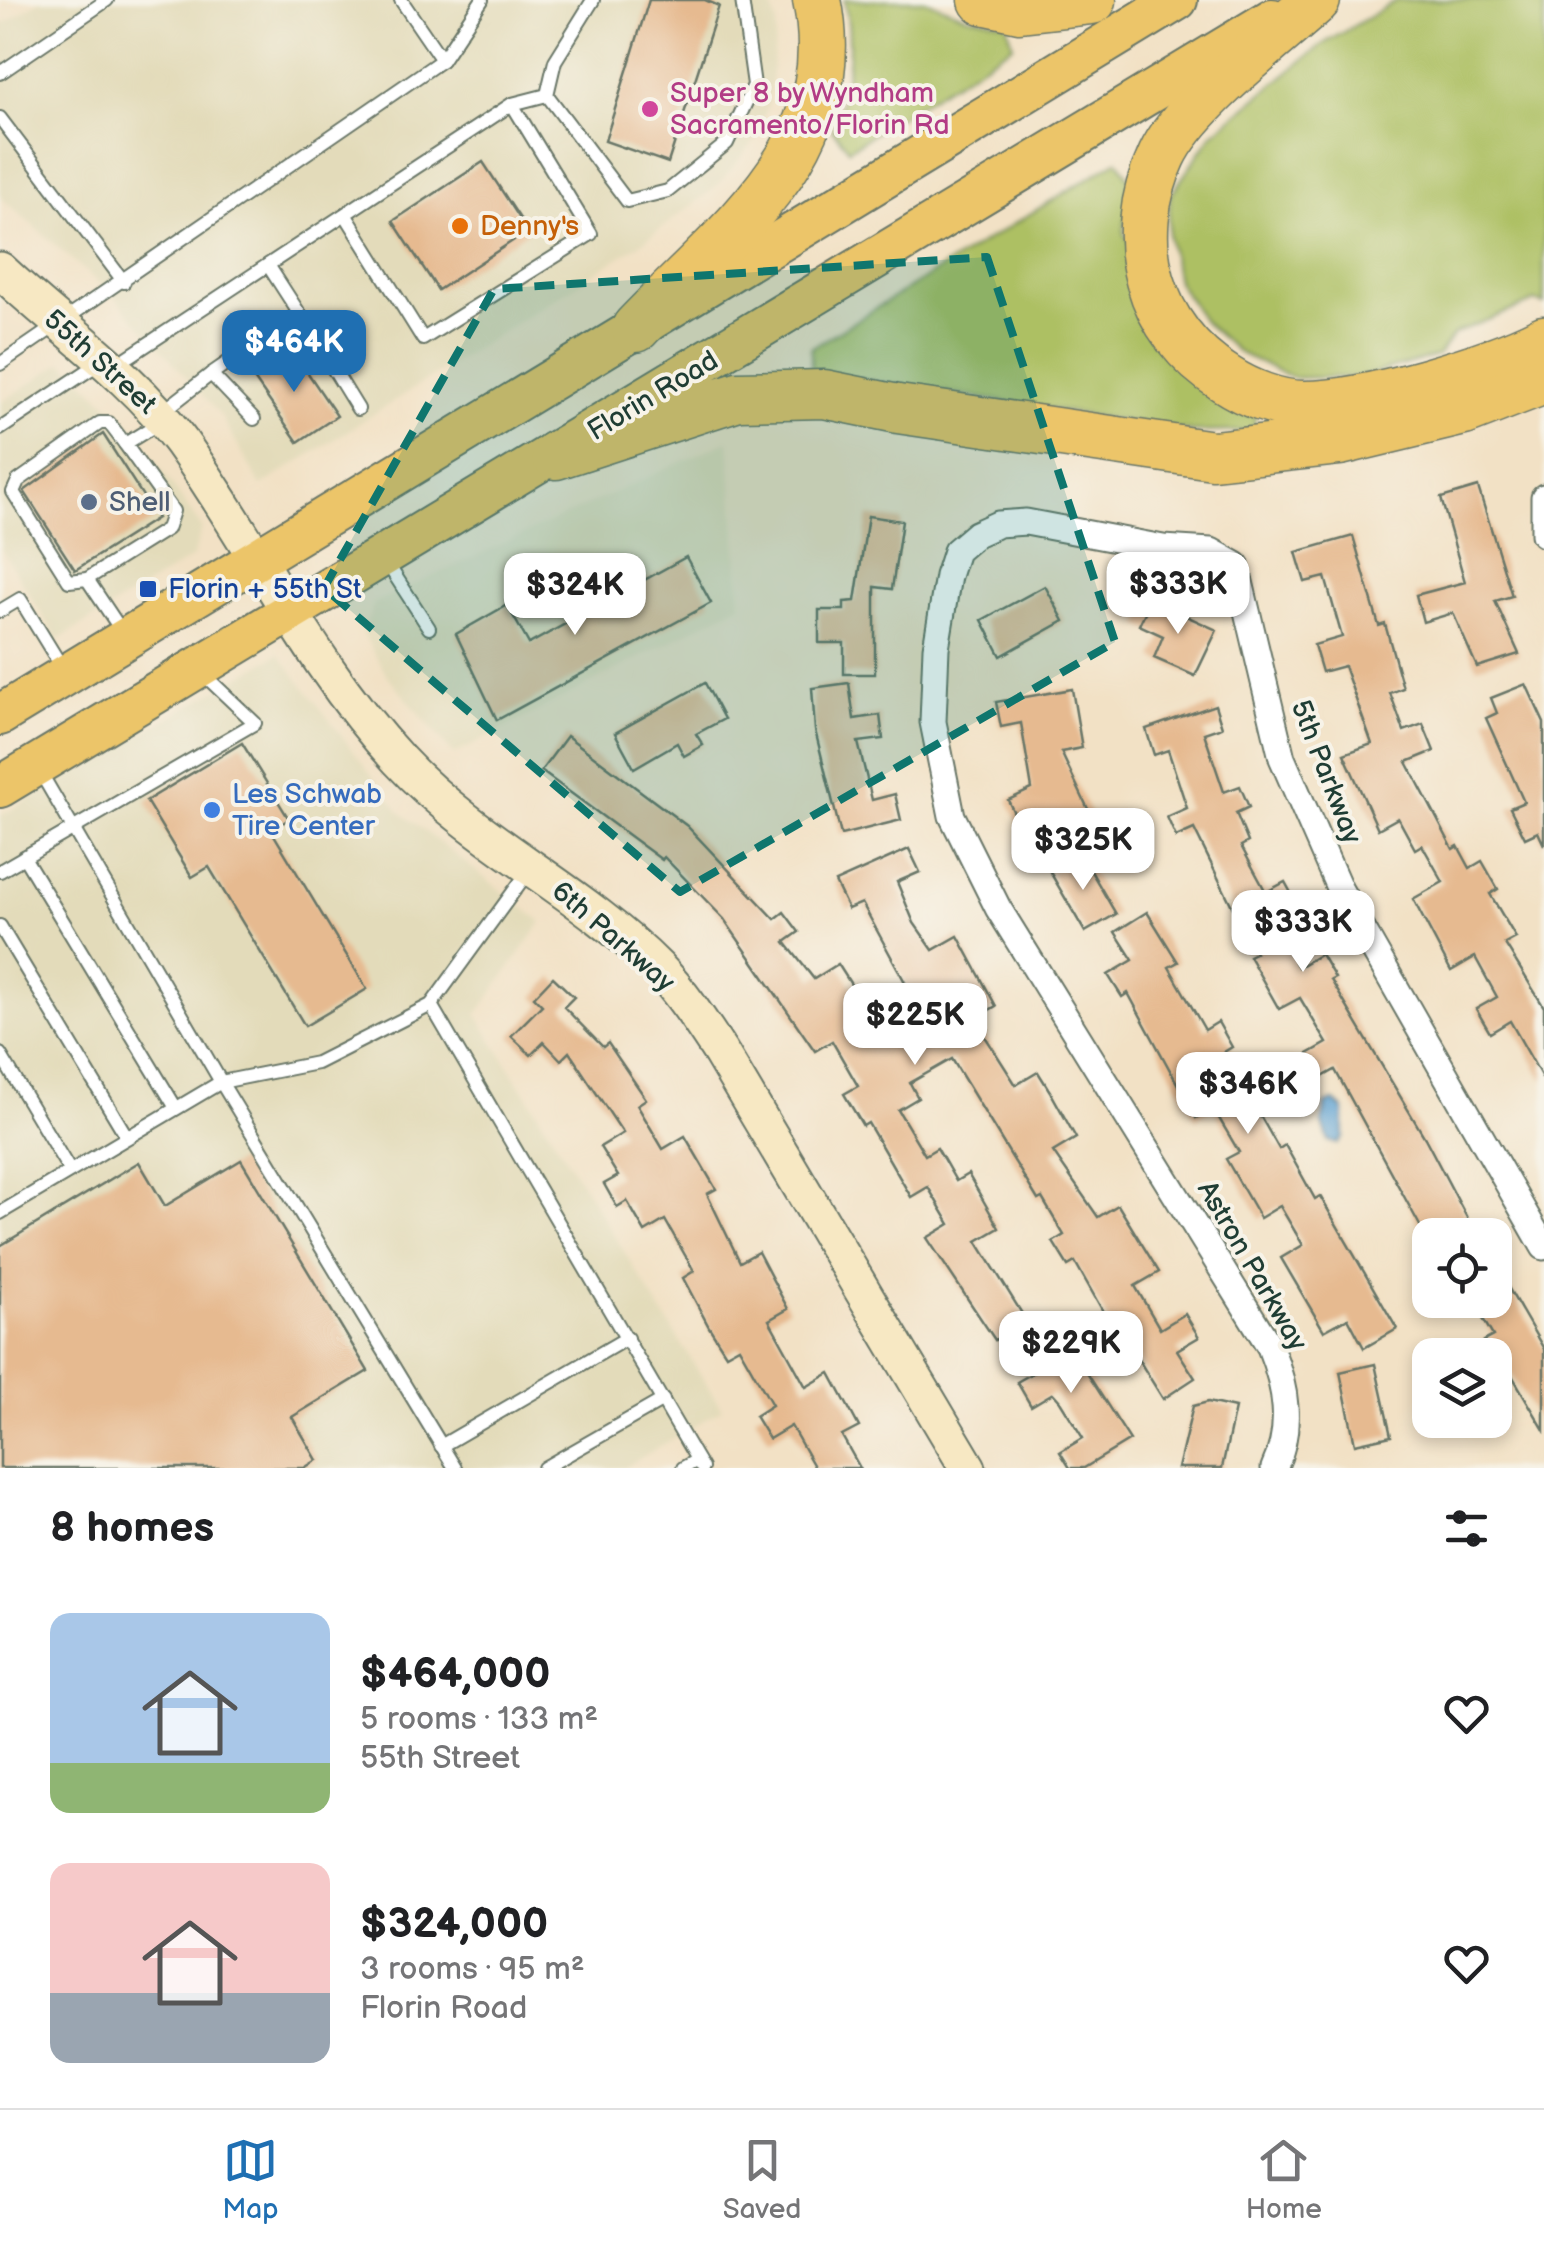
<!DOCTYPE html>
<html lang="en">
<head>
<meta charset="utf-8">
<style>
	body { margin:0; font-family:"Balsamiq Sans",sans-serif; background:#f6f6f6; color:#202124; height:100vh; display:flex; flex-direction:column; font-size:38px; white-space:nowrap }
	* { box-sizing:border-box; margin:0 }
	p { font-size:32px; color:#757577 }
	.icon { flex:none; width:55px; height:55px; fill:none; stroke:currentColor; stroke-width:2; stroke-linecap:round; stroke-linejoin:round }
	.map { position:relative; height:1468px; overflow:hidden }
	.drawer { display:flex; flex-direction:column; background:#fff; flex:1 }
	.drawer>* { flex:none }
	.buttons { position:absolute; left:1412px; top:1218px; display:grid; gap:20px }
	.buttons a { display:grid; place-items:center; width:100px; height:100px; border-radius:20px; background:#fff; box-shadow:0 5px 15px #0003; font-size:50px }
	.price { position:absolute; translate:-50% -85px; padding:0 22px; border-radius:20px; background:#fff; color:#222; font-size:32px; line-height:65px; filter:drop-shadow(0 2px 5px #0008) }
	.price::after { content:''; position:absolute; left:50%; top:60px; width:30px; height:22px; margin-left:-15px; background:inherit; clip-path:polygon(0 0,100% 0,50% 100%) }
	.price.selected { background:#1f6fb2; color:#fff }
	ul { padding:0; list-style:none }
	li { display:flex; align-items:center; gap:30px; height:250px; padding:0 50px }
	li span { display:grid; place-items:center; flex:none; width:280px; height:200px; border-radius:20px; color:#555 }
	li>.icon { margin-inline-start:auto }
	span .icon { width:120px; height:120px; fill:#fffc; stroke-width:1 }
	li b { font-size:42px }
	h2 { display:flex; justify-content:space-between; align-items:center; height:120px; padding:0 50px; font-size:42px }
	.tab-bar { display:flex; justify-content:space-around; align-items:center; height:140px; border-top:2px solid #e0e0e0; background:#fff; font-size:28px; color:#757577 }
	.tab-bar a { display:grid; justify-items:center; gap:5px }
	.tab-bar .selected { color:#1f6fb2 }
	.map>svg:first-child { display:block }
	.built { fill:#e3dbba }
	.green { fill:#adc063; stroke:#667e4c; stroke-width:2.5 }
	.water { fill:#5ea2d3; stroke:#3e7084; stroke-width:2.5 }
	.building { fill:#e6ba90 }
	.lines { fill:none; stroke-linecap:round; stroke-linejoin:round }
	.lane-casing { stroke:#697667; stroke-width:16 }
	.street-casing { stroke:#697667; stroke-width:29 }
	.secondary-casing { stroke:#697667; stroke-width:39 }
	.primary-casing { stroke:#697667; stroke-width:44 }
	.highway-casing { stroke:#697667; stroke-width:51 }
	.lane { stroke:#fff; stroke-width:12 }
	.street { stroke:#fff; stroke-width:25 }
	.secondary { stroke:#f7e8c3; stroke-width:35 }
	.primary { stroke:#ecc569; stroke-width:40 }
	.highway { stroke:#ecc569; stroke-width:48 }
	.marked { fill:#0f766e; fill-opacity:0.2; stroke:#0f766e; stroke-width:8; stroke-dasharray:20 12; stroke-linejoin:round }
	.hotel-dot { fill:#d1479c; stroke:#f7f3e8; stroke-width:4 }
	.food-dot { fill:#e8710a; stroke:#f7f3e8; stroke-width:4 }
	.service-dot { fill:#5c6f8a; stroke:#f7f3e8; stroke-width:4 }
	.transit-dot { fill:#1a4fb4; stroke:#f7f3e8; stroke-width:4 }
	.shop-dot { fill:#3f7fe0; stroke:#f7f3e8; stroke-width:4 }
	.labels { text-anchor:middle; dominant-baseline:central; stroke-width:8; stroke-linejoin:round; paint-order:stroke }
	.hotel-label { font-size:28px; fill:#b23c85; stroke:#f7f3e8; text-anchor:start }
	.food-label { font-size:28px; fill:#c56008; stroke:#f7f3e8; text-anchor:start }
	.street-label { font-size:28px; fill:#1f3d34; stroke:#f7f3e8 }
	.service-label { font-size:28px; fill:#4e5e75; stroke:#f7f3e8; text-anchor:start }
	.transit-label { font-size:28px; fill:#164399; stroke:#f7f3e8; text-anchor:start }
	.shop-label { font-size:28px; fill:#366cbe; stroke:#f7f3e8; text-anchor:start }
</style>
</head>
<body>
<div class="map">
<svg width="1544" height="1468" viewBox="0 0 1544 1468">
	<rect width="100%" height="100%" fill="#f7f3e8"/>
	<filter id="ink" filterUnits="userSpaceOnUse"><feTurbulence type="fractalNoise" baseFrequency=".01" numOctaves="2"/><feDisplacementMap in="SourceGraphic" scale="20" xChannelSelector="R" yChannelSelector="G"/><feConvolveMatrix kernelMatrix="1 2 1 2 8 2 1 2 1" color-interpolation-filters="sRGB"/></filter>
	<filter id="wash" filterUnits="userSpaceOnUse"><feTurbulence type="fractalNoise" baseFrequency=".0048" numOctaves="4" result="noise"/><feDisplacementMap in="SourceGraphic" scale="40" xChannelSelector="R" yChannelSelector="G"/><feGaussianBlur stdDeviation="2.25" result="paint"/><feColorMatrix in="noise" values="0 0 0 0 0 0 0 0 0 0 0 0 0 0 0 0 0 1.4 0 .05"/><feComposite in="paint" operator="in"/></filter>
	<g filter="url(#wash)">
		<rect width="100%" height="100%" fill="#f2e1c5"/>
		<g class="built">
			<polygon points="41,0 770,0 777,23 769,103 754,142 716,187 637,246 261,486 221,416 116,298 0,197 0,26"/>
			<polygon points="63,362 129,423 202,528 193,557 58,640 0,547 0,403"/>
			<polygon points="729,440 741,604 454,755 386,674 363,634 374,603"/>
			<polygon points="279,654 400,812 542,922 477,1015 722,1409 624,1468 0,1468 0,816"/>
		</g>
		<g class="green">
			<path d="M844,0H925L967,16L1007,23L1013,45L849,149L832,129C847,88 855,43 844,0Z"/>
			<polygon points="1398,0 1544,0 1544,304 1535,301 1455,333 1437,356 1360,377 1293,378 1239,353 1203,321 1177,281 1168,235 1170,196 1213,133 1323,44"/>
			<polygon points="1118,160 1130,180 1124,234 1256,408 1254,431 1194,432 811,371 811,348"/>
		</g>
		<polygon class="water" points="1334,1101 1344,1110 1344,1137 1338,1144 1329,1141 1322,1122 1326,1104"/>
		<g id="blocks">
			<g class="building">
				<polygon points="649,0 705,0 719,6 668,163 605,141"/>
				<polygon points="483,162 528,231 438,290 393,221"/>
				<polygon points="291,348 337,416 298,442 252,376"/>
				<polygon points="103,434 157,518 75,570 24,491"/>
				<polygon points="1478,487 1512,596 1495,601 1519,654 1477,667 1453,613 1423,622 1416,595 1465,582 1441,498"/>
				<polygon points="868,516 902,521 892,589 875,587 875,674 844,674 844,643 819,643 819,610 844,610 844,602 855,601"/>
				<polygon points="1353,536 1379,626 1385,624 1403,688 1390,693 1404,731 1423,724 1434,751 1407,762 1453,849 1458,846 1470,868 1482,861 1498,889 1490,894 1516,938 1505,944 1544,1007 1544,1081 1510,1021 1490,1033 1476,1009 1497,997 1475,957 1451,971 1413,899 1443,882 1422,845 1415,849 1398,818 1378,829 1344,754 1372,744 1344,666 1322,672 1314,645 1342,637 1325,577 1305,582 1296,552"/>
				<polygon points="686,557 711,603 497,720 456,634 507,605 529,644"/>
				<polygon points="1045,586 1064,621 1001,656 982,620"/>
				<polygon points="1151,600 1217,630 1195,676 1154,658 1163,636 1139,625"/>
				<polygon points="705,683 724,719 696,734 703,745 684,756 677,743 634,768 615,733"/>
				<polygon points="849,683 854,719 880,715 883,739 858,742 872,800 895,794 901,820 841,835 815,730 812,688"/>
				<polygon points="1526,684 1544,723 1544,845 1538,832 1525,838 1510,808 1524,802 1486,718 1497,713 1491,698"/>
				<polygon points="1072,689 1082,748 1061,752 1097,828 1060,845 1046,814 1020,826 1008,800 1032,789 1021,723 1001,727 996,702"/>
				<polygon points="1215,705 1222,727 1204,733 1224,792 1240,786 1249,807 1236,813 1248,842 1241,846 1266,892 1285,882 1296,902 1270,916 1298,967 1321,954 1335,978 1331,980 1425,1138 1476,1235 1434,1235 1430,1229 1430,1244 1335,1070 1315,1081 1301,1058 1327,1043 1300,998 1279,1009 1249,956 1255,953 1194,829 1176,837 1167,817 1187,808 1168,750 1154,755 1146,729"/>
				<polygon points="567,736 687,826 775,919 784,912 799,932 785,942 814,979 838,964 866,1008 906,984 862,903 848,909 835,882 909,849 920,872 897,882 914,923 933,950 958,936 996,1006 974,1019 1016,1085 1038,1072 1051,1093 1076,1138 1053,1152 1098,1217 1118,1205 1159,1272 1135,1286 1160,1329 1185,1314 1199,1337 1177,1350 1195,1378 1163,1399 1122,1333 1117,1336 1075,1262 1068,1266 1053,1242 1064,1235 1042,1198 1038,1200 952,1059 910,1083 918,1098 898,1110 925,1155 937,1148 956,1181 968,1174 999,1228 977,1241 1026,1320 995,1340 927,1238 950,1224 928,1187 911,1197 868,1123 863,1126 844,1094 858,1086 832,1041 815,1051 724,919 664,857 662,860 541,771"/>
				<polygon points="242,743 289,819 271,830 367,989 305,1026 209,867 192,877 146,801"/>
				<polygon points="1081,854 1116,914 1085,932 1050,872"/>
				<polygon points="1147,912 1178,962 1169,967 1205,1030 1218,1022 1232,1047 1224,1052 1279,1149 1285,1145 1315,1199 1320,1196 1397,1329 1364,1348 1348,1318 1324,1331 1281,1258 1303,1245 1280,1206 1260,1218 1226,1159 1239,1152 1213,1108 1196,1118 1128,993 1122,997 1108,975 1133,960 1115,932"/>
				<polygon points="553,977 574,997 564,1007 603,1047 608,1043 646,1099 637,1105 663,1149 685,1136 716,1189 707,1194 740,1262 758,1252 788,1309 769,1320 806,1387 830,1373 859,1427 842,1436 860,1468 815,1468 791,1426 769,1439 755,1416 772,1405 739,1347 726,1354 709,1327 683,1278 694,1271 665,1220 645,1232 627,1201 617,1207 604,1184 618,1176 600,1147 623,1133 569,1052 561,1060 544,1042 531,1055 511,1036 542,1005 534,997"/>
				<polygon points="241,1160 368,1371 292,1417 317,1460 304,1468 0,1468 0,1246 139,1162 165,1206"/>
				<polygon points="1495,1265 1544,1349 1544,1430 1503,1360 1497,1364 1484,1341 1493,1336 1472,1300 1495,1300"/>
				<polygon points="1053,1320 1130,1440 1084,1468 1070,1468 1060,1452 1083,1438 1060,1401 1053,1393 1031,1406 1017,1382 1036,1371 1018,1342"/>
				<polygon points="1375,1364 1391,1436 1355,1444 1340,1372"/>
				<polygon points="1208,1402 1235,1408 1222,1468 1178,1468 1193,1406"/>
			</g>
		</g>
	</g>
	<g filter="url(#ink)">
		<use href="#blocks" fill-opacity="0" stroke="#697667" stroke-width="2.5"/>
		<g class="lines">
			<g class="lane-casing">
				<g id="lane">
					<polyline points="442,60 482,0"/>
					<polyline points="0,73 107,0"/>
					<polyline points="547,95 627,201 668,191 727,143 754,85 742,0"/>
					<polyline points="547,95 555,61 593,0"/>
					<polyline points="512,104 547,95"/>
					<polyline points="0,118 124,282"/>
					<polyline points="268,265 299,313"/>
					<polyline points="0,364 442,60 401,0"/>
					<path d="M113,367C246,278 379,191 512,104L591,234L423,339L345,214"/>
					<polyline points="211,374 299,313 358,409"/>
					<polyline points="161,413 211,374 254,419"/>
					<polyline points="0,429 101,362"/>
					<polyline points="385,560 429,628"/>
					<polyline points="87,579 69,581 13,492 18,481 100,423 109,423 125,444"/>
					<polyline points="0,611 20,599 63,669"/>
					<polyline points="123,633 87,579 167,529 173,511 125,444 159,423"/>
					<polyline points="39,770 221,1082 455,1468"/>
					<polyline points="24,857 176,1108"/>
					<polyline points="0,871 255,723 200,671"/>
					<polyline points="0,926 127,1137"/>
					<polyline points="431,1005 702,1468"/>
					<polyline points="0,1054 70,1171"/>
					<polyline points="0,1213 221,1082 317,1063 431,1005 530,869"/>
					<polyline points="441,1446 627,1338"/>
					<polyline points="544,1468 663,1400"/>
					<polyline points="683,1468 697,1460"/>
				</g>
			</g>
			<g class="street-casing">
				<g id="street">
					<polyline points="1544,497 1544,534"/>
					<path d="M1274,1468C1293,1428 1286,1387 1270,1347L998,908L952,816L933,722L936,648L948,576L956,551L976,534L998,524L1026,522L1163,548L1211,551L1236,565L1282,758L1340,890L1544,1247"/>
				</g>
			</g>
			<g class="secondary-casing">
				<path id="secondary" d="M0,270C60,327 132,375 181,442C256,547 310,664 399,760C475,842 579,889 658,968C682,993 702,1024 721,1053L968,1468"/>
			</g>
			<g class="primary-casing">
				<g id="primary">
					<polyline points="0,715 1177,0"/>
					<polyline points="0,787 1272,19"/>
				</g>
			</g>
			<g class="highway-casing">
				<g id="highway">
					<polyline points="983,0 1020,8 1092,0"/>
					<path d="M1316,0C1273,39 1185,105 1162,156C1123,238 1148,331 1226,379C1247,393 1278,405 1304,405C1365,405 1489,368 1544,340"/>
					<path d="M636,328C728,231 848,149 817,0"/>
					<polyline points="556,455 738,396 824,394 898,409 1213,455 1340,441 1464,411 1544,380"/>
				</g>
			</g>
			<use href="#lane" class="lane"/>
			<use href="#street" class="street"/>
			<use href="#secondary" class="secondary"/>
			<use href="#primary" class="primary"/>
			<use href="#highway" class="highway"/>
		</g>
	</g>
	<path class="marked" d="M987,257L1115,642L680,892L324,588L494,289Z"/>
	<circle class="hotel-dot" cx="650" cy="109" r="10"/>
	<circle class="food-dot" cx="460" cy="226" r="10"/>
	<circle class="service-dot" cx="89" cy="502" r="10"/>
	<rect class="transit-dot" x="138" y="579" width="20" height="20" rx="5"/>
	<circle class="shop-dot" cx="212" cy="810" r="10"/>
	<g class="labels">
		<g class="hotel-label">
			<text x="670" y="93">Super 8 by Wyndham<tspan x="670" dy="32">Sacramento/Florin Rd</tspan></text>
		</g>
		<g class="food-label">
			<text x="480" y="226">Denny's</text>
		</g>
		<g class="street-label">
			<text transform="translate(100 362) rotate(42)">55th Street</text>
			<text transform="translate(653 396) rotate(-31)">Florin Road</text>
			<text transform="translate(1326 772) rotate(69)">5th Parkway</text>
			<text transform="translate(613 937) rotate(41)">6th Parkway</text>
			<text transform="translate(1252 1266) rotate(60)">Astron Parkway</text>
		</g>
		<g class="service-label">
			<text x="109" y="502">Shell</text>
		</g>
		<g class="transit-label">
			<text x="168" y="589">Florin + 55th St</text>
		</g>
		<g class="shop-label">
			<text x="232" y="794">Les Schwab<tspan x="232" dy="32">Tire Center</tspan></text>
		</g>
	</g>
</svg>
<div class="buttons">
<a><svg class="icon" aria-label="locate" viewBox="0 0 24 24"><circle cx="12" cy="12" r="6"/><path d="M12 2v4M12 18v4M2 12h4M18 12h4"/></svg></a>
<a><svg class="icon" aria-label="layers" viewBox="0 0 24 24"><path d="M12 4l9 5-9 5-9-5zM3 14l9 5 9-5"/></svg></a>
</div>
<b class="price selected" style="left:294px;top:395px">$464K</b>
<b class="price" style="left:1178px;top:637px">$333K</b>
<b class="price" style="left:575px;top:638px">$324K</b>
<b class="price" style="left:1083px;top:893px">$325K</b>
<b class="price" style="left:1303px;top:975px">$333K</b>
<b class="price" style="left:915px;top:1068px">$225K</b>
<b class="price" style="left:1248px;top:1137px">$346K</b>
<b class="price" style="left:1071px;top:1396px">$229K</b>
</div>
<section class="drawer">
<h2>8 homes<svg class="icon" aria-label="filters" viewBox="0 0 24 24"><path d="M4 7h16M4 17h16"/><circle cx="9" cy="7" r="2"/><circle cx="15" cy="17" r="2"/></svg></h2>
<ul>
<li><span style="background:linear-gradient(#a9c7e8 75%,#8fb573 0)"><svg class="icon" aria-label="home" viewBox="0 0 24 24"><path d="M3 11l9-7 9 7M6 9v11h12V9"/></svg></span><div><b>$464,000</b><p>5 rooms · 133 m²</p><p>55th Street</p></div><svg class="icon" aria-label="heart" viewBox="0 0 24 24"><path d="M12 20l-8-8c-3-5 5-10 8-4 3-6 11-1 8 4z"/></svg></li>
<li><span style="background:linear-gradient(#f6c9c9 65%,#9aa5b1 0)"><svg class="icon" aria-label="home" viewBox="0 0 24 24"><path d="M3 11l9-7 9 7M6 9v11h12V9"/></svg></span><div><b>$324,000</b><p>3 rooms · 95 m²</p><p>Florin Road</p></div><svg class="icon" aria-label="heart" viewBox="0 0 24 24"><path d="M12 20l-8-8c-3-5 5-10 8-4 3-6 11-1 8 4z"/></svg></li>
</ul>
</section>
<nav class="tab-bar">
<a class="selected"><svg class="icon" aria-label="map" viewBox="0 0 24 24"><path d="M3 6l6-2 6 2 6-2v14l-6 2-6-2-6 2zM9 4v14M15 6v14"/></svg>Map</a>
<a><svg class="icon" aria-label="saved" viewBox="0 0 24 24"><path d="M7 4h10v16l-5-4-5 4z"/></svg>Saved</a>
<a><svg class="icon" aria-label="home" viewBox="0 0 24 24"><path d="M3 11l9-7 9 7M6 9v11h12V9"/></svg>Home</a>
</nav>
</body>
</html>
